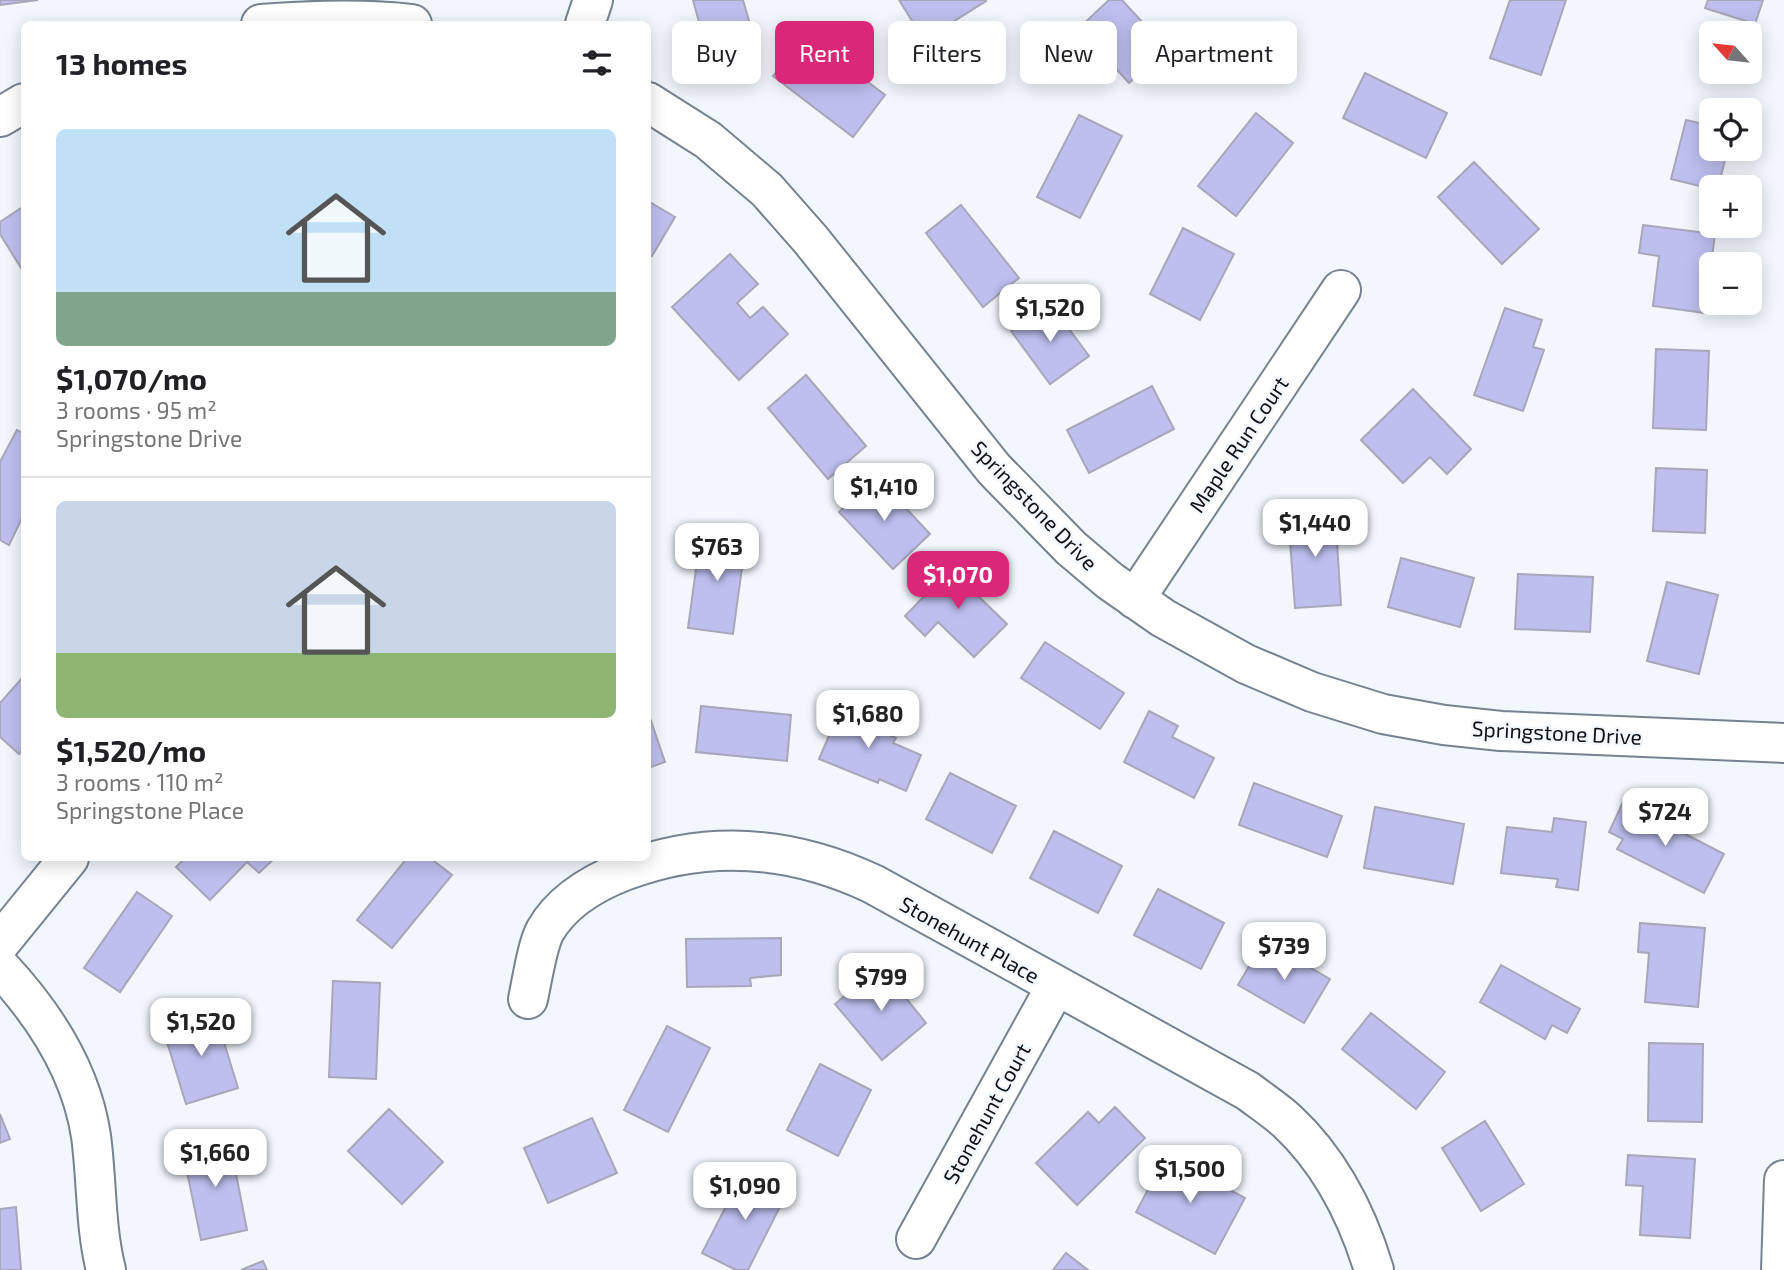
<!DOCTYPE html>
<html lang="en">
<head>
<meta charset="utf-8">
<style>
	body { margin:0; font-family:"Exo 2",sans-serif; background:#f2f2f2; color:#202124; height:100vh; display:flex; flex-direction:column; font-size:26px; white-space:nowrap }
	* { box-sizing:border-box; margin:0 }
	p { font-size:23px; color:#757577 }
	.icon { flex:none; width:38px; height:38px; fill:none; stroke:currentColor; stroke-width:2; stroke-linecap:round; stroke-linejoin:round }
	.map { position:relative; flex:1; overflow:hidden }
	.panel { position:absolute; left:21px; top:21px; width:630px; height:840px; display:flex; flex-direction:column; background:#fff; border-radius:10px; box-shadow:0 4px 18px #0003 }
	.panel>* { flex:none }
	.guide { position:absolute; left:672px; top:21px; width:665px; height:63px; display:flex; gap:14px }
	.needle { width:46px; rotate:297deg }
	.buttons { position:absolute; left:1699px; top:21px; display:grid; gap:14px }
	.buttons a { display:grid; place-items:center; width:63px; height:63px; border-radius:10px; background:#fff; box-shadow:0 4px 18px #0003; font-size:35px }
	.price { position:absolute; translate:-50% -60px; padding:0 16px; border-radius:14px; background:#fff; color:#222; font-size:23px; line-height:46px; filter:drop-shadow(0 2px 4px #0008) }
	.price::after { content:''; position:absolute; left:50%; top:42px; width:21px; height:16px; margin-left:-10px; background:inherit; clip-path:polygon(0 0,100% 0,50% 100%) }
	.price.selected { background:#db2777; color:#fff }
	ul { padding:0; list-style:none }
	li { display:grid; align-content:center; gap:14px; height:371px; padding:0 35px }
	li+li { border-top:2px solid #e0e0e0 }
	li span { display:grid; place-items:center; height:217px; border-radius:10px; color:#555 }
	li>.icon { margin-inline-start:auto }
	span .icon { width:126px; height:126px; fill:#fffc; stroke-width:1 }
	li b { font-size:30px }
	h2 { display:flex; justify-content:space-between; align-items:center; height:84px; padding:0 35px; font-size:30px }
	.tag { padding:0 24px; border-radius:10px; background:#fff; box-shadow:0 4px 18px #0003; font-size:24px; line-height:63px }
	.tag.selected { background:#db2777; color:#fff }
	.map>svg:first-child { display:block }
	.building { fill:#bebfef; stroke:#a7a7b9; stroke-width:2 }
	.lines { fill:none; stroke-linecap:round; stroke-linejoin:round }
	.minor-casing { stroke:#768290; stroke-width:42 }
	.minor { stroke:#fff; stroke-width:38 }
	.labels { text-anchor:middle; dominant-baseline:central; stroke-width:5; stroke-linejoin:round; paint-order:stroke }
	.street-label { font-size:21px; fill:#0e1217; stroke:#f1f7fd }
</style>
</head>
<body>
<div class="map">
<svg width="1784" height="1270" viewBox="0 0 1784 1270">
	<rect width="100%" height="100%" fill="#f1f7fd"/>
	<g class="building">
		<polygon points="0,0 38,0 0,5"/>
		<polygon points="693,0 743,0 750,24 703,37"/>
		<polygon points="899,0 985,0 986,1 924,40"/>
		<polygon points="1109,0 1122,0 1167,49 1129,83 1079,28"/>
		<polygon points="1510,0 1566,0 1541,75 1490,58"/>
		<polygon points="1708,0 1763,0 1755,24 1705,8"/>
		<polygon points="805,34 885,95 853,137 773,76"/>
		<polygon points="1365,73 1447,113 1426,158 1343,118"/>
		<polygon points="1256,113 1293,143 1236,216 1198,186"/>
		<polygon points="1079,115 1122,136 1080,218 1037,197"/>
		<polygon points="1686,120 1712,126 1712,149 1728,149 1718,187 1712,187 1712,189 1671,179"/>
		<polygon points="1474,162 1539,229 1502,264 1438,197"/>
		<polygon points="648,201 675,217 652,256 648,253"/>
		<polygon points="961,205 1019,278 983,307 926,233"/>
		<polygon points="24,206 24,273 0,234 0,222"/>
		<polygon points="1643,225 1715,234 1705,313 1653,306 1659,256 1639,253"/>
		<polygon points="1183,228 1234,254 1200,320 1150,294"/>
		<polygon points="730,254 758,284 737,303 750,318 763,307 788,334 739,380 672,307"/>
		<polygon points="1050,303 1089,356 1050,384 1011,331"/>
		<polygon points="1505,308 1542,320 1533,347 1544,350 1523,411 1474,395"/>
		<polygon points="1656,349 1709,351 1706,430 1653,428"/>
		<polygon points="806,375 866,446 828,479 768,408"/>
		<polygon points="1152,386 1174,429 1089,473 1067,430"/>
		<polygon points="1413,389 1471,449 1447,474 1430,457 1403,483 1361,440"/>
		<polygon points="17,430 24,434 24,514 9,545 0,540 0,462"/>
		<polygon points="1656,468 1707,470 1705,533 1653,531"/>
		<polygon points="876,476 930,534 893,569 839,512"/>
		<polygon points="1335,511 1341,605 1295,608 1288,514"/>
		<polygon points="701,532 746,538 733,634 688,628"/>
		<polygon points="1401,558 1474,578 1460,627 1388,607"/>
		<polygon points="959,560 981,581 972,590 1007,624 974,657 938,622 925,636 905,616"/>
		<polygon points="1518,574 1593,577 1590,632 1515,629"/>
		<polygon points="1667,582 1718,595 1699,674 1647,661"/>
		<polygon points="1045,642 1124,693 1100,729 1021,678"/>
		<polygon points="24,676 24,748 19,754 0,737 0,703"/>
		<polygon points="844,701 869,711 864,724 896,738 893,743 921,755 906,791 879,779 878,783 819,759"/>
		<polygon points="701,706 791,715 787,761 696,752"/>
		<polygon points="1149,711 1178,726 1172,737 1214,758 1194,798 1124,762"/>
		<polygon points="648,718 650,718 665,762 648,768"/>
		<polygon points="950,773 1016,806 992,853 926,819"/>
		<polygon points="1254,783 1342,816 1327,857 1239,825"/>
		<polygon points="1623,802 1724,854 1704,893 1617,849 1623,839 1609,832"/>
		<polygon points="1375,807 1464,824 1453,884 1364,868"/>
		<polygon points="1554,818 1586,822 1578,890 1556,887 1558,879 1501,873 1507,827 1552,832"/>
		<polygon points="1054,831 1122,866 1098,913 1030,878"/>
		<polygon points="185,858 275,858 259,873 247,862 210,900 176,867"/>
		<polygon points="407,858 430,858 452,875 392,948 357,920"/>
		<polygon points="1158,889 1224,923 1201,969 1134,935"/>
		<polygon points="137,892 172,916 120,992 84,968"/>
		<polygon points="1640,923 1705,928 1698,1007 1645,1002 1649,953 1638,952"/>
		<polygon points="781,938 781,975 750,978 751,986 687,987 686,939"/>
		<polygon points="1264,941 1330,979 1304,1023 1238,985"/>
		<polygon points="1501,965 1580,1009 1567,1033 1552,1025 1545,1039 1480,1002"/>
		<polygon points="880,966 926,1023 882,1060 835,1004"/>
		<polygon points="333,981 380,983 376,1079 329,1077"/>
		<polygon points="215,1013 238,1088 186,1104 163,1029"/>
		<polygon points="1371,1013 1445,1072 1416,1109 1342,1049"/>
		<polygon points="667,1026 710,1048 668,1132 624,1110"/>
		<polygon points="1649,1043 1703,1044 1702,1122 1648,1121"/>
		<polygon points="820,1064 871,1090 838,1156 787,1130"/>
		<polygon points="1115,1107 1145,1138 1077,1205 1036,1163 1088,1112 1099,1123"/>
		<polygon points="389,1109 443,1162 402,1204 348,1151"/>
		<polygon points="0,1114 10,1139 0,1143"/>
		<polygon points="592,1118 617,1173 548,1203 524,1148"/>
		<polygon points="1485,1121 1524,1184 1481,1211 1442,1148"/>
		<polygon points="229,1138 247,1230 201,1240 182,1147"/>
		<polygon points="1628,1155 1695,1159 1690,1238 1640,1235 1643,1186 1626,1185"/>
		<polygon points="1166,1156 1245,1198 1215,1254 1136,1212"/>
		<polygon points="745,1169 788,1191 748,1270 736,1270 702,1253"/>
		<polygon points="16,1207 21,1270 0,1270 0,1209"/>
		<polygon points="1066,1253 1088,1270 1053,1270"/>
		<polygon points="263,1261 267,1270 241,1270"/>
	</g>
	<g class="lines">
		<g class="minor-casing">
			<g id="minor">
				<path d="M261,24C312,20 362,18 412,24"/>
				<polyline points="585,24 593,0"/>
				<polyline points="648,102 708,140 767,190 811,240 994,469 1071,548 1110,581 1163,618 1246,664 1312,692 1383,714 1444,725 1501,731 1784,743"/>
				<polyline points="0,117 24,103"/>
				<polyline points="1135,599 1341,290"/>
				<polyline points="0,943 69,858"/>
				<path d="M0,967C44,1014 81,1070 91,1136C97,1180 95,1227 106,1270"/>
				<path d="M528,999C532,981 537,946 545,931C562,901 593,883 624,871C708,839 792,846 873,884L1248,1091C1261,1101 1275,1110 1287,1121C1330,1161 1357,1214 1374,1270"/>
				<polyline points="916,1239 1056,986"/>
				<polyline points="1781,1270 1784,1180"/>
			</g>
		</g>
		<use href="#minor" class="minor"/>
	</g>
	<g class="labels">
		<g class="street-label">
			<text transform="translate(1238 444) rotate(-56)">Maple Run Court</text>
			<text transform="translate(1035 505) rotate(46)">Springstone Drive</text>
			<text transform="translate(1557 732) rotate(3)">Springstone Drive</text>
			<text transform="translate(970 939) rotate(29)">Stonehunt Place</text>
			<text transform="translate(986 1113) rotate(-61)">Stonehunt Court</text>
		</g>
	</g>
</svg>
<div class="buttons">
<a><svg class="needle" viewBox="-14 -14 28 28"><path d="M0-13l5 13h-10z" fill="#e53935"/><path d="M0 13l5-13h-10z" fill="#757577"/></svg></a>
<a><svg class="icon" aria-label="locate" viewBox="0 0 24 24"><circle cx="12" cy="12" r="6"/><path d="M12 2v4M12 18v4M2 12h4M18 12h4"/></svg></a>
<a>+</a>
<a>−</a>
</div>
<b class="price" style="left:1050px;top:344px">$1,520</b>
<b class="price" style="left:884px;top:523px">$1,410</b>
<b class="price" style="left:1315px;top:559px">$1,440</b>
<b class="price" style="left:717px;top:583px">$763</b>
<b class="price selected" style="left:958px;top:611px">$1,070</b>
<b class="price" style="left:868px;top:750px">$1,680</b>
<b class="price" style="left:1665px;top:848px">$724</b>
<b class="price" style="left:1284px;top:982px">$739</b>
<b class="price" style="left:881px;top:1013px">$799</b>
<b class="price" style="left:201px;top:1058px">$1,520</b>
<b class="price" style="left:215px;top:1189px">$1,660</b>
<b class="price" style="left:1190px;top:1205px">$1,500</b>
<b class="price" style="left:745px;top:1222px">$1,090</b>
<div class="guide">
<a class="tag">Buy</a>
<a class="tag selected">Rent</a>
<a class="tag">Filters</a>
<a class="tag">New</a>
<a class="tag">Apartment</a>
</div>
<section class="panel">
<h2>13 homes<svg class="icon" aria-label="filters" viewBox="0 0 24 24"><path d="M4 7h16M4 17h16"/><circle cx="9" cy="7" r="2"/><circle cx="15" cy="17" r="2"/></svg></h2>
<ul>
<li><span style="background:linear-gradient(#bfe0f5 75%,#7fa58c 0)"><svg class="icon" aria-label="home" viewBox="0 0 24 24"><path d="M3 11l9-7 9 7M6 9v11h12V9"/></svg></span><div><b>$1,070/mo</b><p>3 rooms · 95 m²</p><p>Springstone Drive</p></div></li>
<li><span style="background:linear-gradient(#c9d6e8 70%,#8fb573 0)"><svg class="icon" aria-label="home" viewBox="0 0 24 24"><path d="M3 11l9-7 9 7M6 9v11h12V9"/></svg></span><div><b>$1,520/mo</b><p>3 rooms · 110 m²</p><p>Springstone Place</p></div></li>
</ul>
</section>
</div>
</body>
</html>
